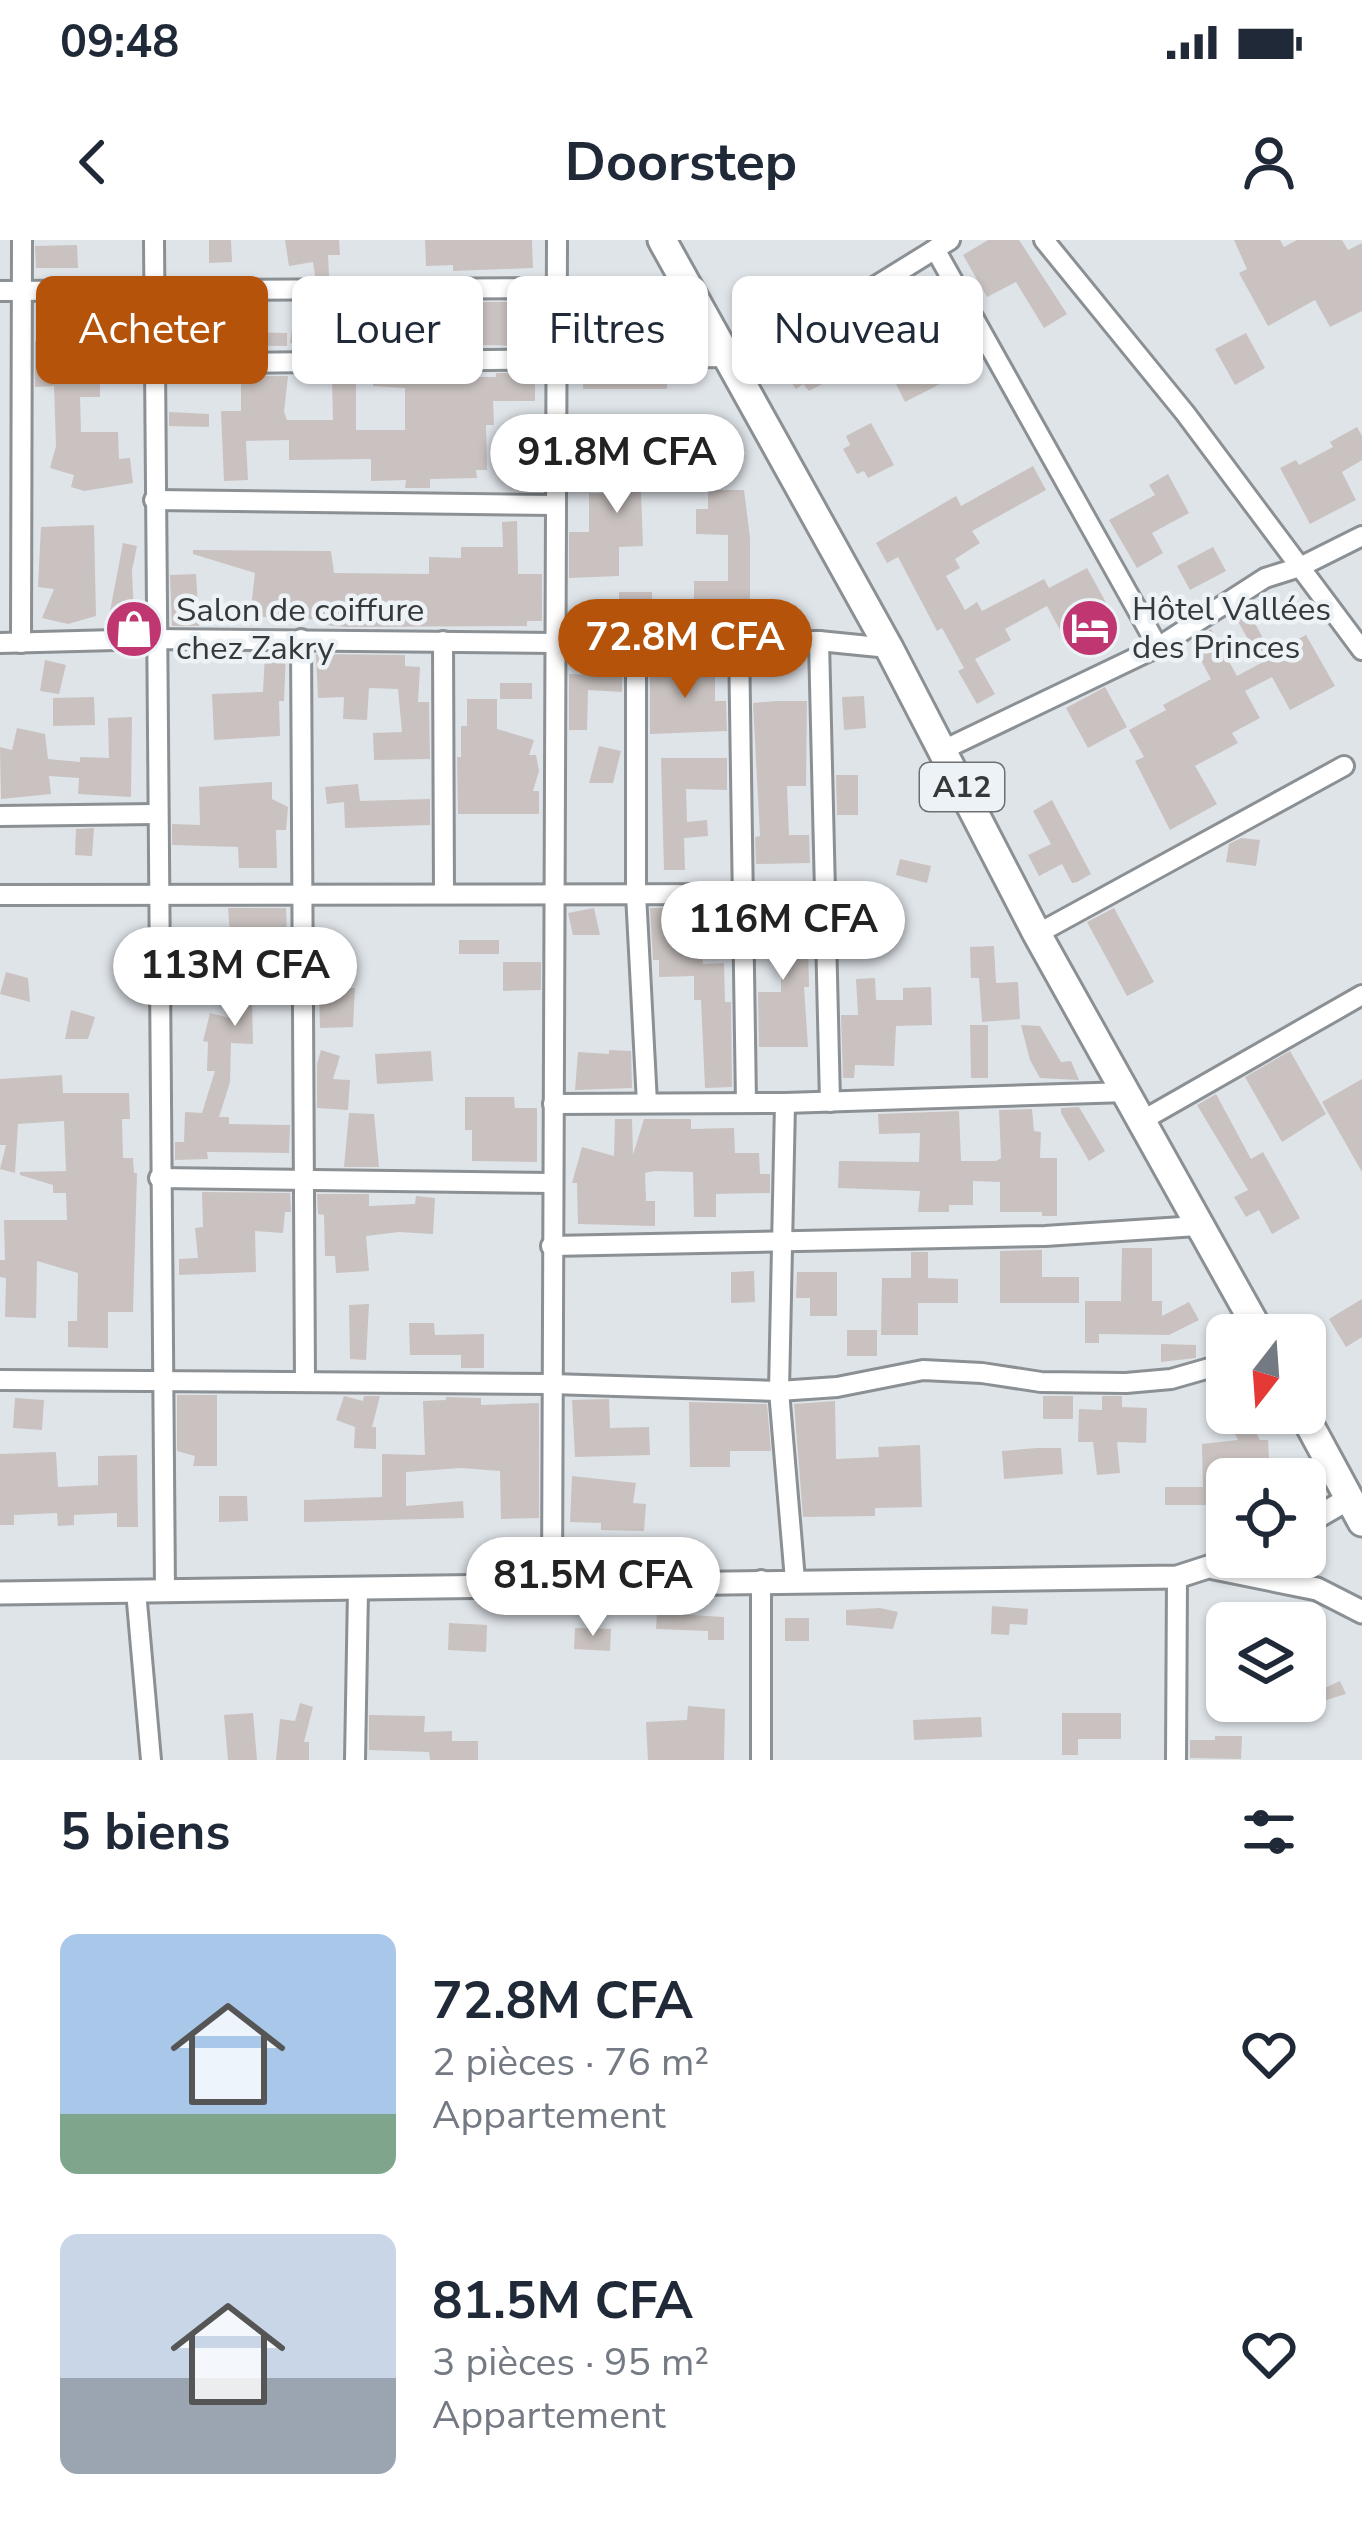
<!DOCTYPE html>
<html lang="fr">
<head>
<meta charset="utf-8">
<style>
	body { margin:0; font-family:"Nunito Sans",sans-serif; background:#f2f2f3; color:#1f2937; height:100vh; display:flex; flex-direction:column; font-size:45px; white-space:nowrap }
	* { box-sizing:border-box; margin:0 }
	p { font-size:39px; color:#747a83 }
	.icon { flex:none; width:66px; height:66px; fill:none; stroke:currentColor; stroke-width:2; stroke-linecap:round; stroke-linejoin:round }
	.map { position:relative; height:1520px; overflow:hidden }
	.drawer { display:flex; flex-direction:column; background:#fff; flex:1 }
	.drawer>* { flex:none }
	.hud { position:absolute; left:36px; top:36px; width:1290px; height:108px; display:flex; gap:24px }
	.needle { width:78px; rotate:197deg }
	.buttons { position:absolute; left:1206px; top:1074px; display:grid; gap:24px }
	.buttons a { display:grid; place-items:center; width:120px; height:120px; border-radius:18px; background:#fff; box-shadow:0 3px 9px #0004; font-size:60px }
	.price { position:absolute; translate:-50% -102px; padding:0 27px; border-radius:42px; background:#fff; color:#222; font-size:39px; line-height:78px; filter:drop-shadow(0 3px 6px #0008) }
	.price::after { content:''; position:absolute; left:50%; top:72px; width:36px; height:27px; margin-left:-18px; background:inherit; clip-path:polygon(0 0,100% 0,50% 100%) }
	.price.selected { background:#b45309; color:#fff }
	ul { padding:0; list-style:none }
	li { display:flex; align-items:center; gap:36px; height:300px; padding:0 60px }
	li span { display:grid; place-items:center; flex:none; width:336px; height:240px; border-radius:18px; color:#555 }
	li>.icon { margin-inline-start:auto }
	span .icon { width:144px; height:144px; fill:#fffc; stroke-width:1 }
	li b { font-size:51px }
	h2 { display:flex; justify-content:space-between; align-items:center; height:144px; padding:0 60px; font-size:51px }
	.pill { padding:0 42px; border-radius:18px; background:#fff; box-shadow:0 3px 9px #0004; font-size:42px; line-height:108px }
	.pill.selected { background:#b45309; color:#fff }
	.status { display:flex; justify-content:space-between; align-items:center; height:84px; padding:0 60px; background:#fff; direction:ltr }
	.status svg { height:33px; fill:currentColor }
	header { display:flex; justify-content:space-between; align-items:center; height:156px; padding:0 60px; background:#fff; font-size:54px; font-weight:700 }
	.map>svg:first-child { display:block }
	.building { fill:#c9c2c0 }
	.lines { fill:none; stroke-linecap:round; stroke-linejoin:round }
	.minor-casing { stroke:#8b9094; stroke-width:24 }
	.tertiary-casing { stroke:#8b9094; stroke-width:27 }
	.primary-casing { stroke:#8b9094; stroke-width:33 }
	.minor { stroke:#fff; stroke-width:18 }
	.tertiary { stroke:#fff; stroke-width:21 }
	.primary { stroke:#fff; stroke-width:27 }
	.labels { text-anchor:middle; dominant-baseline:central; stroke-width:9; stroke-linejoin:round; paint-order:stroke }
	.shield { fill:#ecf2f6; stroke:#6d7072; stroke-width:3 }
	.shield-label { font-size:30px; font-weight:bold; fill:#36393a }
	.poi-label { font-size:33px; fill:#36393a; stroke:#ecf2f6; text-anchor:start }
</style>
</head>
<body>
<div class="status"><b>09:48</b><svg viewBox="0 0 49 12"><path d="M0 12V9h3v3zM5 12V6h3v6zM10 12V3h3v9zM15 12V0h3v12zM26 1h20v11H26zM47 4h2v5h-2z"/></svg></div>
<header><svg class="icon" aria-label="back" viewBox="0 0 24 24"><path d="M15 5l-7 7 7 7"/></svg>Doorstep<svg class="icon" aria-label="person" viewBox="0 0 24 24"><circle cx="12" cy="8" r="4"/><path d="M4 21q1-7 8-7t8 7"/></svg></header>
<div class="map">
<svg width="1362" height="1520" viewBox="0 0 1362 1520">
	<rect width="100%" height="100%" fill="#dfe4e9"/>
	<g class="building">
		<polygon points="209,0 231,0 232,22 209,23"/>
		<polygon points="285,0 339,0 340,15 328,15 329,36 315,36 313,22 289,26"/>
		<polygon points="425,0 532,0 533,28 453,31 453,25 426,26"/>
		<polygon points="988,0 1019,0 1067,74 1044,88 1016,42 987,57 963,15"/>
		<polygon points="1234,0 1280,0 1284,7 1297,0 1342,0 1348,10 1362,3 1362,71 1330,87 1315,60 1268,86 1239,33 1247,29"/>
		<polygon points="77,5 78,28 36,28 35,6"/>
		<polygon points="373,62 424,62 424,70 454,75 454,62 537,62 534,106 373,103"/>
		<polygon points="206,63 205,82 249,82 249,92 287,93 287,106 168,105 168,64"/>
		<polygon points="80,64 129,64 129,99 83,100"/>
		<polygon points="294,77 321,81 317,107 290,103"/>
		<polygon points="952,77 975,126 905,162 881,114"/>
		<polygon points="831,90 853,128 809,151 803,144 796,149 777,123"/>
		<polygon points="1246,93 1265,128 1235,145 1215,109"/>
		<polygon points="82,99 83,131 100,131 100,157 80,157 81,192 118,192 119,219 130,218 133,243 84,251 71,247 74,235 50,228 56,206 54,146 35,147 35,101"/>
		<polygon points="667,131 667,149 583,149 583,132"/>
		<polygon points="496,133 535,133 535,161 493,161 494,185 486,185 487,230 476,230 477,238 430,239 430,248 405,248 406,240 371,241 371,219 289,220 289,200 246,201 248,240 224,241 221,171 241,171 241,136 288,136 284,172 287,180 333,180 332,139 356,139 356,190 405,190 405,148 373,146 373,135 436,140 436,134 448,134 447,137 496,137"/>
		<polygon points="169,172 209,174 209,187 169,186"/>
		<polygon points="871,183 894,225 868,238 864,231 857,234 843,209 850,205 846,196"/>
		<polygon points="588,184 588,194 619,194 619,213 570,212 570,185"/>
		<polygon points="1357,187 1362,196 1362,220 1342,232 1356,260 1310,284 1280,228 1296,220 1299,225 1333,207 1330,202"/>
		<polygon points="622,211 672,211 672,225 665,225 666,252 641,252 643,306 619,307 619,336 569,338 569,292 589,292 589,253 622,254"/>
		<polygon points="1033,226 1046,250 972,291 980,303 955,319 960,328 946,336 965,370 977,362 982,371 1044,339 1049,348 1087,328 1114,377 1100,385 1101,388 1067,403 1047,366 1005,389 1011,400 975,419 995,454 977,464 958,431 964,428 942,388 937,391 898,317 887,323 876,303 956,256 961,266"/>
		<polygon points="1168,234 1189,273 1152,293 1163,313 1137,328 1109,280 1155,255 1149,245"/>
		<polygon points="708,250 744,250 750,298 750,382 724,382 724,369 694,368 694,341 728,341 728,295 696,294 696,269 708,269"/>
		<polygon points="517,281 518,334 542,334 542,381 527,381 527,386 346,387 326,385 326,380 250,376 255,333 193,314 193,310 331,311 334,333 429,334 429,317 461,318 461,307 503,307 502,282"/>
		<polygon points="94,285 96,376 68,384 42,378 54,349 38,347 41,287"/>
		<polygon points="123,303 137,306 132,330 134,377 139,377 138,386 107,387"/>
		<polygon points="1213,307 1226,331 1190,350 1177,326"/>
		<polygon points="196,334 199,386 172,386 170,335"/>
		<rect x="619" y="352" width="33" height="26"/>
		<polygon points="1246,367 1271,413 1306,395 1335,446 1290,470 1272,437 1245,451 1260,478 1232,493 1238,503 1195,526 1217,564 1170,590 1135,521 1144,517 1129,490 1166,470 1163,465 1211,439 1191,402 1211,389 1237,436 1261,423 1234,374"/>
		<polygon points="265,414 286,414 284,461 279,461 280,496 214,500 212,454 263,452"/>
		<polygon points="316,414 405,415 405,426 420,427 418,462 429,462 430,519 374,520 373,493 402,492 398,449 369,448 367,480 343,479 344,457 318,458"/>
		<polygon points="45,420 66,425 59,454 40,451"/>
		<polygon points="605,421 622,421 622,452 588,450 587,490 569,490 569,434 604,435"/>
		<polygon points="650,424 715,428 715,461 726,461 727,491 650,494"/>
		<rect x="500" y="443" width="32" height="16"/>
		<polygon points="1105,447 1127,487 1088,508 1066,468"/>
		<polygon points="864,456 866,488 844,490 842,457"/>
		<polygon points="94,457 95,485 53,486 53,458"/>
		<polygon points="467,459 497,459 497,489 534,500 529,515 536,515 539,531 533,551 539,551 539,574 458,574 457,517 461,517 461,486 467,486"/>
		<polygon points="777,461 807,461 806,546 787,546 789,595 809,595 810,623 756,624 755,597 760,596 753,463"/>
		<polygon points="132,477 131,557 78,554 79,538 49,536 51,554 1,559 0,507 12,510 17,488 45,494 48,519 80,522 80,517 109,518 108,478"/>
		<polygon points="599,506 621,511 613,543 589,543"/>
		<polygon points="661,518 727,518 727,550 686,549 687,582 707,580 708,596 684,598 685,630 664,630"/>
		<polygon points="836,535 858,535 858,575 837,575"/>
		<polygon points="272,542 272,559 288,567 286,590 276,590 277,628 239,628 238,607 172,605 172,584 200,585 199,547"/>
		<polygon points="358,544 360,561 430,559 430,585 345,588 344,562 327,564 325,547"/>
		<polygon points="1052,560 1091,634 1077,642 1072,643 1062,624 1039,636 1028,615 1051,604 1033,571"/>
		<polygon points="94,588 92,616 75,615 76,589"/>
		<polygon points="1241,598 1260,600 1256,626 1226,622 1229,604"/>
		<polygon points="900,619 931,626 927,643 896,635"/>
		<polygon points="228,668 286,668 288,723 273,724 275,761 252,762 253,804 231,803 230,842 219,877 229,877 229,884 290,885 289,913 207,912 208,919 175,920 175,902 184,902 185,872 202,873 215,831 207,831 208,802 203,801 210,773 233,779 232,735 197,736 197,747 174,748 173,720 203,720 203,705 231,705"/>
		<polygon points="594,668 600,695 573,695 568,673"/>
		<polygon points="650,668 695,668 703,724 724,723 725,762 731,762 732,847 705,848 701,760 694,760 694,736 659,737 659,720 653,720"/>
		<polygon points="772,668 799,675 790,707 808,707 809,747 804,747 808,807 759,807 758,752 781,752 781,719 757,719 757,672 769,672"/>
		<polygon points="1114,668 1154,742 1127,756 1087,682"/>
		<rect x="459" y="700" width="40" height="14"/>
		<polygon points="994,706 996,743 1018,742 1020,779 982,782 979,738 971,738 970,707"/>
		<polygon points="503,722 541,722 541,750 503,751"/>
		<polygon points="6,732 28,738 30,762 0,754"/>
		<polygon points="875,738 876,760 903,760 903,748 931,747 932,785 896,786 894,826 855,825 854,838 843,838 841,775 858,775 856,739"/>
		<polygon points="319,748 355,748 353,787 320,788"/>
		<polygon points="71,770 95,777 88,799 65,799"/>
		<polygon points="970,785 988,785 988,838 971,838"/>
		<polygon points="1021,785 1040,786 1061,822 1071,821 1079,840 1040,838 1030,820"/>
		<polygon points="321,810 340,816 333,839 350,840 348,870 317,868 317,824"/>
		<polygon points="609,810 631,811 632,848 575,850 578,812 609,814"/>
		<polygon points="431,811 433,841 377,844 375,814"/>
		<polygon points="1290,811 1326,874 1282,902 1245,837"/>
		<polygon points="62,835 63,853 129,853 130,879 122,879 123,918 133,918 134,933 137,933 133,1072 108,1072 108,1108 68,1107 68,1081 77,1081 78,1033 37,1021 36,1078 5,1077 6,1038 0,1037 0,1020 5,1020 4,980 67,980 66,953 53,953 53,945 20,935 20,932 66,931 64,881 18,884 15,933 0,929 6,905 0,905 0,839"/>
		<polygon points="1362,839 1362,932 1322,862"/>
		<polygon points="1216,854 1251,919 1263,912 1300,978 1272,994 1259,970 1246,977 1234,957 1248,950 1197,865"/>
		<polygon points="465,857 514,857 515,868 537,868 537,922 472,921 472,890 465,890"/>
		<polygon points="1079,867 1105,911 1089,921 1061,873 1061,868"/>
		<polygon points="1032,869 1034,891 1041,892 1040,918 1057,918 1057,976 1042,976 1042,972 1000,972 1000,942 973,941 973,965 949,965 949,972 918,972 920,951 838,948 839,921 919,922 920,893 879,894 878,874 959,871 961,921 996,921 1001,918 999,870"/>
		<polygon points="349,873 374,874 379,927 344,927"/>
		<polygon points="615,879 632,879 633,915 644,879 691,879 691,889 734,888 735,913 759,913 760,934 770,934 770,953 716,954 716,977 694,977 693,932 654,931 645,933 646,961 655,961 655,986 578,984 577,943 572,943 582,907 614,916"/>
		<polygon points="202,952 290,953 291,972 285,972 283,993 255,991 256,1032 179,1035 179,1019 198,1018 195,988 203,987"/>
		<polygon points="317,954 369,954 369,966 415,964 416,956 435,958 433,994 399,992 366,996 369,1031 336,1033 335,1016 325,1016 324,975 318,974"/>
		<polygon points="1122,1008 1152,1008 1152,1061 1162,1061 1162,1076 1189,1062 1199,1080 1169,1095 1099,1094 1099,1103 1085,1103 1085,1061 1121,1061"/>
		<polygon points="1042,1010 1042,1037 1079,1037 1079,1063 1000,1063 1000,1011"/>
		<polygon points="911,1012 928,1012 928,1038 958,1039 958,1063 918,1063 918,1095 881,1095 882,1038 911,1038"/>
		<polygon points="754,1031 755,1062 731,1063 731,1032"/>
		<polygon points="797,1032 837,1032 837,1076 810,1076 810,1058 796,1058"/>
		<polygon points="1362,1059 1362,1097 1346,1107 1329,1079"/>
		<polygon points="369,1064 366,1120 350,1119 349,1065"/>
		<polygon points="409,1083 434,1083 435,1095 484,1094 484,1128 461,1128 461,1115 410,1115"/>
		<rect x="847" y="1090" width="30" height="26"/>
		<polygon points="1161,1104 1196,1105 1196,1118 1161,1122"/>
		<polygon points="177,1155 217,1155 217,1226 193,1226 195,1216 177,1211"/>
		<polygon points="344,1156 363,1161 364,1156 380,1156 372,1187 376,1187 376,1209 354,1208 355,1187 336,1180"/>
		<rect x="1043" y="1156" width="30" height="23"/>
		<polygon points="1102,1156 1122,1156 1122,1167 1147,1168 1146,1203 1117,1202 1120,1233 1097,1235 1093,1202 1078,1202 1079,1169 1102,1170"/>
		<polygon points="446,1157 481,1158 481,1165 539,1163 539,1278 501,1279 500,1231 461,1228 406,1232 406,1266 463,1261 464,1278 304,1282 304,1260 382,1257 382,1214 425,1215 423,1161 446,1160"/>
		<polygon points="15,1158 44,1160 42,1190 13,1188"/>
		<polygon points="609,1159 610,1188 649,1187 650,1215 575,1217 572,1160"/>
		<polygon points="835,1161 836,1219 879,1217 878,1207 920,1205 922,1267 875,1268 875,1276 803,1277 794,1164"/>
		<polygon points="689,1162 767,1164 771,1211 730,1211 730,1227 690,1227"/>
		<polygon points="1224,1173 1246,1173 1260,1200 1268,1200 1269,1220 1252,1220 1259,1239 1227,1239 1227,1263 1209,1270 1207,1265 1165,1265 1165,1247 1203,1247 1202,1204 1238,1200"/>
		<polygon points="1037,1208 1061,1208 1063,1234 1004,1239 1002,1211"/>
		<polygon points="56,1212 58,1247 98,1245 98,1216 137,1215 138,1287 117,1287 117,1273 74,1275 74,1285 58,1286 57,1273 14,1275 14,1285 0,1285 0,1214"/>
		<polygon points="572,1236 636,1243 633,1263 646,1264 644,1291 601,1290 601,1283 570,1282"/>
		<polygon points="219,1256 247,1256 248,1281 219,1282"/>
		<polygon points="992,1366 1028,1369 1027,1385 1010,1384 1009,1395 991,1394"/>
		<polygon points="880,1368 898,1372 893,1389 846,1385 846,1370"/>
		<polygon points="657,1373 724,1377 724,1400 708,1400 708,1391 656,1389"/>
		<rect x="785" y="1378" width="24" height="23"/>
		<polygon points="449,1383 487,1385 486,1412 448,1410"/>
		<polygon points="575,1388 611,1389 610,1411 574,1409"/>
		<polygon points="1340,1441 1346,1454 1300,1468 1297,1461 1305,1461 1305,1451 1317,1447 1318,1451"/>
		<polygon points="300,1463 313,1467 304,1502 309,1502 309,1520 276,1520 280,1479 295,1481"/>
		<polygon points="688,1466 725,1469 724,1520 648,1520 646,1482 687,1480"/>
		<polygon points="253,1473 257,1520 228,1520 224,1475"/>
		<polygon points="1062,1473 1121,1473 1121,1499 1078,1499 1078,1515 1062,1515"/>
		<polygon points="369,1475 425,1476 424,1492 452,1491 452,1501 478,1501 478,1520 430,1520 429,1512 369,1510"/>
		<polygon points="981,1477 982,1497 914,1500 913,1480"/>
		<polygon points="1215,1496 1242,1496 1241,1519 1190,1518 1190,1500 1215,1500"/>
	</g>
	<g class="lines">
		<g class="minor-casing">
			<g id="minor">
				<polyline points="154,0 165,1351"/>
				<polyline points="1044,0 1185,173 1362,410"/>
				<polyline points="935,9 1158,407"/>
				<polyline points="0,51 556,48"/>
				<polyline points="153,124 726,117"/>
				<polyline points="735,133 950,0"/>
				<polyline points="154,260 556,265"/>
				<polyline points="301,399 305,1142"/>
				<polyline points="443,401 444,654"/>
				<polyline points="739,401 746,863"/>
				<polyline points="819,401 830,862"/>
				<polyline points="636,402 636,654 647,863"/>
				<polyline points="0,403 155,399 554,403 819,401 889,408"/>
				<polyline points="21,403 22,0"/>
				<polyline points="943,510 1158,407 1265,338 1300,327 1362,296"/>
				<polyline points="0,576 156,574"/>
				<polyline points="0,655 823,654"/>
				<polyline points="1037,694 1344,526"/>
				<polyline points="785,863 779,1151 795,1340"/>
				<polyline points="553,864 785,863 1127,852"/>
				<polyline points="1143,880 1362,755"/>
				<polyline points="159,938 552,943"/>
				<polyline points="551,1006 1045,996 1197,986"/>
				<polyline points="0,1140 551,1144 779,1151 837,1147 923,1130 982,1133 1041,1142 1126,1143 1171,1139 1227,1123"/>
				<polyline points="552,1348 557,0"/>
				<polyline points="136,1351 151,1520"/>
				<polyline points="355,1520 358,1350"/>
				<polyline points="761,1520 761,1340"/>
				<polyline points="1176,1520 1177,1337"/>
			</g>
		</g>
		<g class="tertiary-casing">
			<g id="tertiary">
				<polyline points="1305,1284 1350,1258"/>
				<polyline points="1214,1328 1317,1349 1362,1372"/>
				<polyline points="0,1353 1177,1337 1239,1317"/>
			</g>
		</g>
		<g class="primary-casing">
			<g id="primary">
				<polyline points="662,0 889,408 1037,694 1261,1095"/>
				<polyline points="1303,1173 1362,1282"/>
			</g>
		</g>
		<use href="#minor" class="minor"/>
		<use href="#tertiary" class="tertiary"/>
		<use href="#primary" class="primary"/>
	</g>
	<defs>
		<g id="hotel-disc" transform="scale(3)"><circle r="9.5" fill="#bf3671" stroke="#ecf2f6"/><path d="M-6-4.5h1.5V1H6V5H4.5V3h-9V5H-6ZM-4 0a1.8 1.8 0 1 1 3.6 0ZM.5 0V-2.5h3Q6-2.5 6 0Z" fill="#fff"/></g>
		<g id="shop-disc" transform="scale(3)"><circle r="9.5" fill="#bf3671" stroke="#ecf2f6"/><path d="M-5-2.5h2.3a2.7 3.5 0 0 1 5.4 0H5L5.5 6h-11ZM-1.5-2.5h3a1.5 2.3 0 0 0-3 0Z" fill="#fff"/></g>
	</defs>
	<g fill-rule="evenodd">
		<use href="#hotel-disc" x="1090" y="388"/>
		<use href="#shop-disc" x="134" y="389"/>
	</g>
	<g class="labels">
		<rect class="shield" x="920" y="523" width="84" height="48" rx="9"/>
		<g class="shield-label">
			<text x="962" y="547">A12</text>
		</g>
		<g class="poi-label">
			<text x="1132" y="369">Hôtel Vallées<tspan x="1132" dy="38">des Princes</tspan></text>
			<text x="176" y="370">Salon de coiffure<tspan x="176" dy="38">chez Zakry</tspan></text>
		</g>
	</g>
</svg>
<div class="buttons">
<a><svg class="needle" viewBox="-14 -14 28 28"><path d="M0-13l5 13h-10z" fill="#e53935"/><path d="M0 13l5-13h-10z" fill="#747a83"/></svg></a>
<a><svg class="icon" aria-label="locate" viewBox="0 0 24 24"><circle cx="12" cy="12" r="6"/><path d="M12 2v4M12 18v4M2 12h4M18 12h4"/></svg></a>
<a><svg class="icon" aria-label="layers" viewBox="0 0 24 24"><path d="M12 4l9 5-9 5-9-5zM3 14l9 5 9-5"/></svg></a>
</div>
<b class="price" style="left:617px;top:276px">91.8M CFA</b>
<b class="price selected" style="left:685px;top:461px">72.8M CFA</b>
<b class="price" style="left:783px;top:743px">116M CFA</b>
<b class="price" style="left:235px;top:789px">113M CFA</b>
<b class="price" style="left:593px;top:1399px">81.5M CFA</b>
<div class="hud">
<a class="pill selected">Acheter</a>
<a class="pill">Louer</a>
<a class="pill">Filtres</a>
<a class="pill">Nouveau</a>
</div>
</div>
<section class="drawer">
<h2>5 biens<svg class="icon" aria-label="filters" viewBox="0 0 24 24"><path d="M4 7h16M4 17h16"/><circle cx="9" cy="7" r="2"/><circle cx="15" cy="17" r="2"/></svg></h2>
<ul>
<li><span style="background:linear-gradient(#a9c7e8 75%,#7fa58c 0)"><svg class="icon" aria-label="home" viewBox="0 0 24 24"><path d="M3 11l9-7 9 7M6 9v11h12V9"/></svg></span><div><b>72.8M CFA</b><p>2 pièces · 76 m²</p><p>Appartement</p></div><svg class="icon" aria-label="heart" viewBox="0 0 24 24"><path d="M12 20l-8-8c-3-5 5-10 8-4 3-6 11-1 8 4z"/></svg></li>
<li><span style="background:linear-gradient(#c9d6e8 60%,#9aa5b1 0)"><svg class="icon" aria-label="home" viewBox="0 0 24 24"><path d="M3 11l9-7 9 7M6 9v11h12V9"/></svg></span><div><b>81.5M CFA</b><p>3 pièces · 95 m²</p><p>Appartement</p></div><svg class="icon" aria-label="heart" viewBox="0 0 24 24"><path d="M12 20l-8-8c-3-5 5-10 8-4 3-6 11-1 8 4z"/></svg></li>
</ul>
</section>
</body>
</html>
